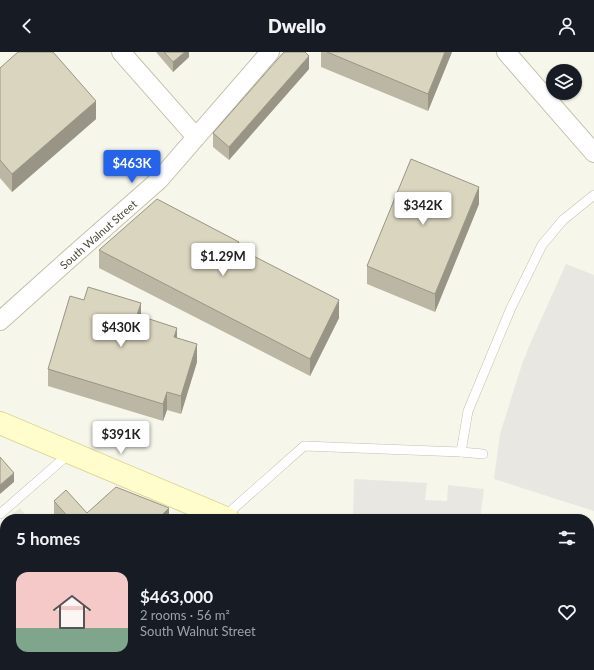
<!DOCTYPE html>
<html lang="en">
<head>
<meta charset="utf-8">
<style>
	body { margin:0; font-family:Lato,sans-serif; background:#242831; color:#f1f3f6; height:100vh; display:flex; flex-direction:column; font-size:15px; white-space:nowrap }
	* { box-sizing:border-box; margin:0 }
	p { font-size:13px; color:#9ea1a6 }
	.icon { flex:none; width:22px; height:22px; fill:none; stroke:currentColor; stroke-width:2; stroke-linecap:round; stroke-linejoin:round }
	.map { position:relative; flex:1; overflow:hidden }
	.side { position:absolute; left:0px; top:462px; width:594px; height:156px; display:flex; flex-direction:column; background:#171b24; border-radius:16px 16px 0 0; box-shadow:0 1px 3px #0004 }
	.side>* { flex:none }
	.controls { position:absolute; left:546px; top:12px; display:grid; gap:8px }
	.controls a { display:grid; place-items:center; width:36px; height:36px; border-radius:50%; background:#171b24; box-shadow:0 1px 3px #0004; font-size:20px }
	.price { position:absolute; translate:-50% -34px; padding:0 9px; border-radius:4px; background:#fff; color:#222; font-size:13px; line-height:26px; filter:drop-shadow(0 1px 2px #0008) }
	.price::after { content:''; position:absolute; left:50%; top:24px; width:12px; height:9px; margin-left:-6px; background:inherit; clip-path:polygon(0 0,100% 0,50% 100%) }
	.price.selected { background:#2563eb; color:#fff }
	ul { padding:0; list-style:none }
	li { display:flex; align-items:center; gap:12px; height:100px; padding:0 16px }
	li span { display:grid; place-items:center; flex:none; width:112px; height:80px; border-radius:12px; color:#555 }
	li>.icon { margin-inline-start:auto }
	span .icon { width:48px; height:48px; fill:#fffc; stroke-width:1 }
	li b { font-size:17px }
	h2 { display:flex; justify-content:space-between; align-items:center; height:48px; padding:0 16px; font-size:17px }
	header { display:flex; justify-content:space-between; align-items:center; height:52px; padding:0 16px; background:#171b24; font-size:18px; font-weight:800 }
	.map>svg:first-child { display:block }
	.residential { fill:#ebe9d8 }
	.pitch { fill:#c5efb0 }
	.parking { fill:#e8e7e2 }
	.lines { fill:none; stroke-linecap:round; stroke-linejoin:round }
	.lane-casing { stroke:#c4c0ac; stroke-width:10 }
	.street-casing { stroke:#c4c0ac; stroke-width:20 }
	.secondary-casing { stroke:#dbd796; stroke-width:24 }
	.lane { stroke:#fff; stroke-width:9 }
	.street { stroke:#fff; stroke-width:18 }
	.secondary { stroke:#fffdcc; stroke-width:22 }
	.wall { fill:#bbb7a4 }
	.shaded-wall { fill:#999586 }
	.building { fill:#dad5bf; stroke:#999586 }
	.labels { text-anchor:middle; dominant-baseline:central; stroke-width:4; stroke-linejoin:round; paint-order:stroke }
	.street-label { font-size:11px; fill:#4c4837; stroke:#fff }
</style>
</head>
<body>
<header><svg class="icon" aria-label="back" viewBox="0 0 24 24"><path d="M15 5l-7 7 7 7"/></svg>Dwello<svg class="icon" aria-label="person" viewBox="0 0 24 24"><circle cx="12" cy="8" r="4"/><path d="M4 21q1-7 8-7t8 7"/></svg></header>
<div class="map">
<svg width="594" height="618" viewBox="0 0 594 618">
	<rect width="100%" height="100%" fill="#f7f6eb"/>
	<g class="residential">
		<polygon points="20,456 29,467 7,467"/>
		<polygon points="5,468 5,613 31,613 26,618 0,618 0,473"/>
	</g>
	<polygon class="pitch" points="476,613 527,613 539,618 471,618"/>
	<g class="parking">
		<polygon points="566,212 594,223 594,459 494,427 500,382 522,312 530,292"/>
		<polygon points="354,427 427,431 425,448 447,449 448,433 484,437 480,467 353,467"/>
	</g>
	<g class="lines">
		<g class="lane-casing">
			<g id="lane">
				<polyline points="461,400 483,402"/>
				<polyline points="0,462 70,401"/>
				<polyline points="224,465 304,394 461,400 468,359 511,256 542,193 563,168 594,143"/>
				<polyline points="365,613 369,618"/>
				<polyline points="135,618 141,613"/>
			</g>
		</g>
		<g class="street-casing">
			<g id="street">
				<polyline points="121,0 196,85"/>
				<polyline points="506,0 594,101"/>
				<path id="s1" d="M0,269L68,208L159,128L270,0"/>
				<polyline points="48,618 53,613"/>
				<polyline points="453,618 459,613"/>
			</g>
		</g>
		<g class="secondary-casing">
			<g id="secondary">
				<polyline points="0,371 228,467"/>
				<polyline points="576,613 589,618"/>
			</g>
		</g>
		<use href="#lane" class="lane"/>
		<use href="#street" class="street"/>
		<use href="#secondary" class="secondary"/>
	</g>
	<g class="wall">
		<polygon points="156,0 189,0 189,5 173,20"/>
		<polygon points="321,0 452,0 428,59 321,15"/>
		<polygon points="0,16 96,67 12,140 0,126"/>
		<polygon points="309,17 229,108 213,95 213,81"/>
		<polygon points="479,152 435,260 367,232 367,214"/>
		<polygon points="239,196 339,266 310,324 99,216 99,198"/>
		<polygon points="84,248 141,265 177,286 197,310 181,362 167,358 163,369 48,334 48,317"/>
		<polygon points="54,449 87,461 169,467 58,467 54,462"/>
	</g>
	<g class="shaded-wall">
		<polygon points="185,0 189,0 189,5 173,20 173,10"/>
		<polygon points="445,0 452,0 428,59 428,42"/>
		<polygon points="309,4 309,17 229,108 229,95"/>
		<polygon points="96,49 96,67 12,140 12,122"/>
		<polygon points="479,135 479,152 435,260 435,242"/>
		<polygon points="239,190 239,207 236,195"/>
		<polygon points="339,248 339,266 310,324 310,307"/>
		<polygon points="141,251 141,268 137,263"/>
		<polygon points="177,276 177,293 174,285"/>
		<polygon points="197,292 197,310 181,362 181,344"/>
		<polygon points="167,340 167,358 163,369 163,352"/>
		<polygon points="14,421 14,430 0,442 0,433"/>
		<polygon points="169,456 169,467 158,467"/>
		<polygon points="5,511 5,524 0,528 0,515"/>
		<polygon points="5,579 5,592 0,597 0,584"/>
	</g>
	<g class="building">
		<polygon points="18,0 53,0 96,49 12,122 0,108 0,16"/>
		<polygon points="164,0 185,0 173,10"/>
		<polygon points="284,0 305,0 309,4 229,95 213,81"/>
		<polygon points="327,0 445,0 428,42"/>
		<polygon points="411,107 479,135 435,242 367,214"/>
		<polygon points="157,147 239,190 236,195 339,248 310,307 99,198"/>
		<polygon points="88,235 141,251 137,263 177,276 174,285 197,292 181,344 167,340 163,352 48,317 70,244 84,248"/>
		<polygon points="0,405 14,421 0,433"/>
		<polygon points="116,435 169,456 158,467 70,467 54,449 66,438 87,461"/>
		<polygon points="0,489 5,495 5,511 0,515"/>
		<polygon points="0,557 5,562 5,579 0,584"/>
		<polygon points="156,613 340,613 345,618 150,618"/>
	</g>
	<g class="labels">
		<g class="street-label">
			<text stroke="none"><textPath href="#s1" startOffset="131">South Walnut Street</textPath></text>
		</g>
	</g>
</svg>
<div class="controls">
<a><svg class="icon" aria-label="layers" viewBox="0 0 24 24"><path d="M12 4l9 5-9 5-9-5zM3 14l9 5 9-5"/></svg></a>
</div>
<b class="price selected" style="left:132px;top:132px">$463K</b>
<b class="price" style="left:423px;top:174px">$342K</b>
<b class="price" style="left:223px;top:225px">$1.29M</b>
<b class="price" style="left:121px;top:296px">$430K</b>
<b class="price" style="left:121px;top:403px">$391K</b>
<section class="side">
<h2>5 homes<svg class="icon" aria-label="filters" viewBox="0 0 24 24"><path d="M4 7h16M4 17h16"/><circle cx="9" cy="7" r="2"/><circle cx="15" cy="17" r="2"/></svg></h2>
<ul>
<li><span style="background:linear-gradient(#f6c9c9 70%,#7fa58c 0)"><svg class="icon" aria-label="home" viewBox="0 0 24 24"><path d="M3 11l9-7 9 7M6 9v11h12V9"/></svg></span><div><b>$463,000</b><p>2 rooms · 56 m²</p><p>South Walnut Street</p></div><svg class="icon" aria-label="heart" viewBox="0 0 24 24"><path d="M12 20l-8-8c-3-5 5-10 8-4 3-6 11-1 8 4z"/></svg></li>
</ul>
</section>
</div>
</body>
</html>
